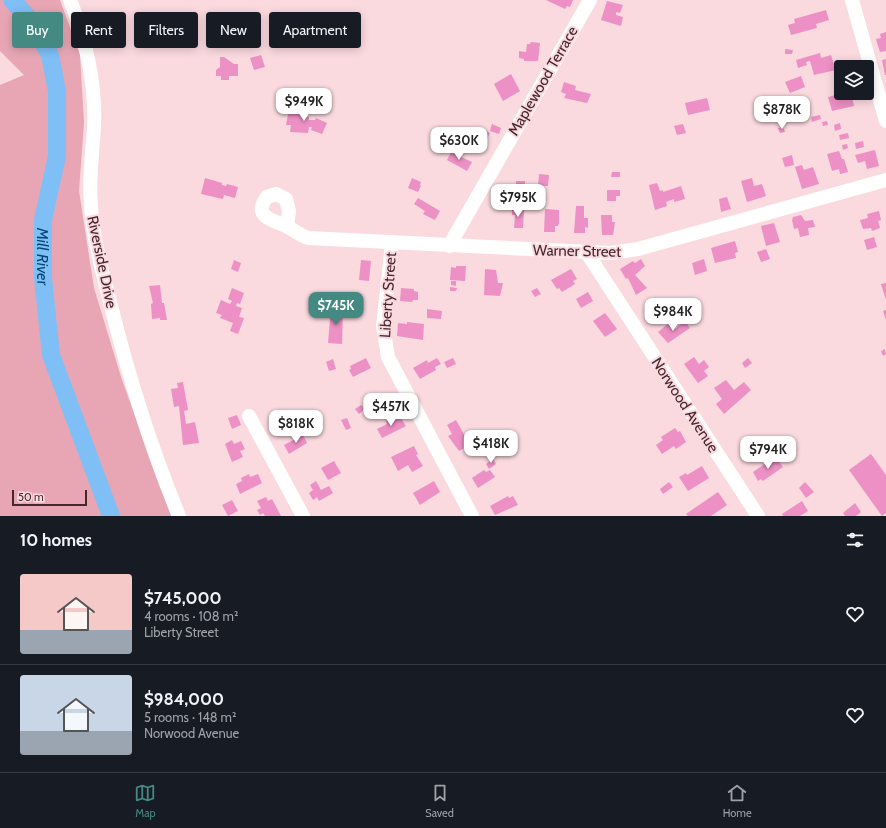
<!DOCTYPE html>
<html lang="en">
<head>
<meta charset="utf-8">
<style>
	body { margin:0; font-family:Cabin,sans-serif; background:#242831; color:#f1f3f6; height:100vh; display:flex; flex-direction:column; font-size:15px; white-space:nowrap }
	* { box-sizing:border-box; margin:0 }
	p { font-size:13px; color:#9ea1a6 }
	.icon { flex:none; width:22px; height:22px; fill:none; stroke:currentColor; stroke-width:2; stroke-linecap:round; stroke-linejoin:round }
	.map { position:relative; height:516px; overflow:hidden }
	.side { display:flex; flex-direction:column; background:#171b24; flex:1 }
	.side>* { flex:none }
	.top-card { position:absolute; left:12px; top:12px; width:400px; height:36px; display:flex; gap:8px }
	.controls { position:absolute; left:834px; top:60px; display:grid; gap:8px }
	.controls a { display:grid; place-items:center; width:40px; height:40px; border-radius:4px; background:#171b24; box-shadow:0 2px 10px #0003; font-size:20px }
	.scale { position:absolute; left:12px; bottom:10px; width:75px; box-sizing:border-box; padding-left:4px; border:2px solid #45272e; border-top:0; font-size:11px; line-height:14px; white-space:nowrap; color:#45272e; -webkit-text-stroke:3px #fad9df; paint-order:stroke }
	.price { position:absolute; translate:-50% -34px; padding:0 9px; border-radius:8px; background:#fff; color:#222; font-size:13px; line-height:26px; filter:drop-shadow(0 1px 2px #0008) }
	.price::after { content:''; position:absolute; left:50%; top:24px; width:12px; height:9px; margin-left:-6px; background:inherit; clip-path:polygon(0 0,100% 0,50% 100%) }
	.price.selected { background:#448a82; color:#fff }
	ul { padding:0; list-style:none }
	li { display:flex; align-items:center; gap:12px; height:100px; padding:0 20px }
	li+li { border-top:1px solid #363941 }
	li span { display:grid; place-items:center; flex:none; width:112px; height:80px; border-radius:4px; color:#555 }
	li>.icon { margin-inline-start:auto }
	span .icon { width:48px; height:48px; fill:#fffc; stroke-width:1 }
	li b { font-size:17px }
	h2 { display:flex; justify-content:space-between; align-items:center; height:48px; padding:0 20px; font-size:17px }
	.tag { padding:0 14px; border-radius:4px; background:#171b24; box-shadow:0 2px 10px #0003; font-size:14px; line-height:36px }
	.tag.selected { background:#448a82; color:#fff }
	.menu { display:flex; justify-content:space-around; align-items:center; height:56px; border-top:1px solid #363941; background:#171b24; font-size:11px; color:#9ea1a6 }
	.menu a { display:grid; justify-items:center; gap:2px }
	.menu .selected { color:#448a82 }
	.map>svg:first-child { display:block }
	.green { fill:#e8a6b4 }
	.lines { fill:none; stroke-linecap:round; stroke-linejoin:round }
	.river { stroke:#7fbff6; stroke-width:18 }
	.building { fill:#ed90c5 }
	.minor { stroke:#fff; stroke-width:14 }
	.labels { text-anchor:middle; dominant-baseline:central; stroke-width:4; stroke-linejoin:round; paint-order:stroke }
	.street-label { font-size:15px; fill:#45272e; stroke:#fad9df }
	.water-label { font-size:16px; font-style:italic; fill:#034773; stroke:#fad9df }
</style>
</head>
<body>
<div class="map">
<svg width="886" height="516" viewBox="0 0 886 516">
	<rect width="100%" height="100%" fill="#fad9df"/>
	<polygon class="green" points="0,0 60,0 80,55 84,122 79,191 94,288 121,377 171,516 0,516 0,85 24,75 0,51"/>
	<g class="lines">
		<path class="river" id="s1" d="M12,0L31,21L50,55L57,91V156L43,220V278L51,355L111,516"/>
	</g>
	<g class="building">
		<polygon points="546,0 573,0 570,7 567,6 565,9"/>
		<polygon points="607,1 623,5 620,13 616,12 616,15 623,17 621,26 601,20"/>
		<polygon points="826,10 829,20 816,24 817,28 791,35 788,25 795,23 794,19"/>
		<polygon points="886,32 886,51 880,52 876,39 881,38 880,34"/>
		<polygon points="531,42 540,43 538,61 524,61 524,59 519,58 519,51 526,52 527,44 530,44"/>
		<polygon points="785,49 793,50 792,54 785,54"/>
		<polygon points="820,53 821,58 831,55 836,70 814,75 810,61 806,62 807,65 798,68 796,60"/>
		<polygon points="261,55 265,67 254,70 250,58"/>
		<polygon points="220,57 224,57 234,64 238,64 238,76 229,76 229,80 221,80 221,76 216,76 216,70 220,67"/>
		<polygon points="886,59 886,75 885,75 882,60"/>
		<polygon points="511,74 520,91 503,101 494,84"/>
		<polygon points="801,76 805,87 790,93 785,82"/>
		<polygon points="564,82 576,86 575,90 591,94 587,103 564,98 566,94 561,92"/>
		<polygon points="844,93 847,93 849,97 852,97 854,106 832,111 828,97"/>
		<polygon points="707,98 710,110 688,115 685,103"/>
		<polygon points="289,109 306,110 305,117 309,117 309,120 315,120 316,118 327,123 322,134 311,130 312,127 309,127 308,133 290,132 291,125 286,125"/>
		<polygon points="820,115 821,119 812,122 811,117"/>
		<polygon points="827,121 828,125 823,126 822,122"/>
		<polygon points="840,123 841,129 835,131 834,125"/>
		<polygon points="492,124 501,128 499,134 490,131"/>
		<polygon points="683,124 686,133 677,135 674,126"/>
		<polygon points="480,127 490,133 482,148 468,138 472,132 476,134"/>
		<polygon points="783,127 785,132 780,133 778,128"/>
		<polygon points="848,133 849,138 840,140 839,135"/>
		<polygon points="448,139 460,147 457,151 446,144"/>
		<polygon points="863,141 864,147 856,149 855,143"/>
		<polygon points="847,144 848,148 843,150 842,145"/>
		<polygon points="875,150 879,166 867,169 865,161 858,163 855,155"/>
		<polygon points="839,151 842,159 844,159 848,172 840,174 839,169 832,171 827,154"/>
		<polygon points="451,152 472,162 467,171 447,160"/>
		<polygon points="792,155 794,165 785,167 782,158"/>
		<polygon points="802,165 804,170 813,167 819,184 802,189 795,167"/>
		<polygon points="612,172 620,172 620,177 611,177"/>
		<polygon points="539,174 549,175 548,186 538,186"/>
		<polygon points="205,178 222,183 222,185 226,186 227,184 238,187 235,198 224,195 223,199 201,194"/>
		<polygon points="412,178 421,182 420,185 421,186 418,192 408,188"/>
		<polygon points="752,178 754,186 762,184 766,196 747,202 741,181"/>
		<rect x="516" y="181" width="9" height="10"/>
		<polygon points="657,183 660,191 663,190 663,192 681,186 685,199 674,202 674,199 666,202 667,206 655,210 649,185"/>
		<polygon points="607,190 620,190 620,196 616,196 616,201 607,201"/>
		<polygon points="727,197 731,209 721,212 719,199"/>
		<polygon points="418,198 440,211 435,220 423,214 425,211 414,204"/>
		<polygon points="576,206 584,206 584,218 588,218 588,228 585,227 585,233 574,233"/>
		<polygon points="512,208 524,209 523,228 514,228 515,215 512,215"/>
		<polygon points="545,209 559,210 559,223 558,226 555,226 555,232 544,232"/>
		<polygon points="879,211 881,220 878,221 880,228 872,231 871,228 863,229 860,220 868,218 867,214"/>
		<polygon points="601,215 612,215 612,222 615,222 613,235 602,235"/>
		<polygon points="801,215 805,221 813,220 815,227 808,228 809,235 800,237 798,228 794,229 792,220 793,217"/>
		<polygon points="774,223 780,242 766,246 761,226"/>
		<polygon points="874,237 877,247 867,250 864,240"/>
		<polygon points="735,241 738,252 735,253 736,258 715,263 711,248"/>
		<polygon points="766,249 770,259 761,262 757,252"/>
		<polygon points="641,259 645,266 635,275 647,288 636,295 628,278 626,279 620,269 633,261 635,263"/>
		<polygon points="704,259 707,271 695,275 692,263"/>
		<polygon points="234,260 241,263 238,272 231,269"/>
		<polygon points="361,260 371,261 369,281 359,280"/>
		<polygon points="456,266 466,266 465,281 450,280 451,267 456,268"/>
		<polygon points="485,269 496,270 498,283 503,283 500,296 484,295"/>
		<polygon points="571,269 577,279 573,281 575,284 562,292 559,288 557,289 551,280"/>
		<polygon points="451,281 456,281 456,286 451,285"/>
		<polygon points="886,283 886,300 881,284"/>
		<polygon points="160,285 162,303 164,303 167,320 160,320 160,318 152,319 151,304 153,303 149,286"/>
		<polygon points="450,287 457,288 456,291 450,291"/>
		<polygon points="232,288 244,293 240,304 237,303 236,306 242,308 239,317 244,318 238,334 230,331 233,323 220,318 222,315 216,313 221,300 230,304 232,301 228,299"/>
		<polygon points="401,288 414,289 414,291 418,292 418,300 413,300 412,302 400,301"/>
		<polygon points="537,288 541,294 535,297 531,291"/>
		<polygon points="588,292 593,301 581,308 576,299"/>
		<polygon points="331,308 343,309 342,344 328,343"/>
		<polygon points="427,309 442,311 441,319 427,318"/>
		<polygon points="886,310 886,320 883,311"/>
		<polygon points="605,313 617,329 605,337 593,321"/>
		<polygon points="685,321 690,328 668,343 658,332 669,323 675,329"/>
		<polygon points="407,322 424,324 423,340 397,336 398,323 407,324"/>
		<polygon points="885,349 886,354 883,356 881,351"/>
		<polygon points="694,357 699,364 704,360 709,367 704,371 708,376 698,383 684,364"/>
		<polygon points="366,358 371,368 353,377 349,370 351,369 350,366"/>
		<polygon points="437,358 441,364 435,367 436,370 420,379 413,368 427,360 428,363"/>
		<polygon points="453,358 456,364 447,368 444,362"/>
		<polygon points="748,358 752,363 745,368 742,363"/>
		<polygon points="333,359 336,369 329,371 326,362"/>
		<polygon points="726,380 734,390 744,382 751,390 724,414 716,404 722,399 714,388"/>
		<polygon points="183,382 188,410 184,411 186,424 195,422 199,443 183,445 179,406 174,407 171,389 178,388 177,383"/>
		<polygon points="361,405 365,409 359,414 355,409"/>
		<polygon points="237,415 241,425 232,429 228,418"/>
		<polygon points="400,417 406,426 382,438 377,429 387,424 386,421 391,418 392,421"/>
		<polygon points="347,418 351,428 346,430 341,420"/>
		<polygon points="456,420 470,445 459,451 448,436 452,434 447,425"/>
		<polygon points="675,428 678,432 680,431 686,442 676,449 674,446 662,454 656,445 663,440 661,437"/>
		<polygon points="303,435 307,443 289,454 284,445"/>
		<polygon points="232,440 234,444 241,441 245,449 240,451 243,457 232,462 225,444"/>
		<polygon points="771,441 778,451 769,458 761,448"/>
		<polygon points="414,446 418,454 416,455 423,466 412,472 408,465 398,471 391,457"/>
		<polygon points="871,454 886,475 886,513 882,516 849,470"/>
		<polygon points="493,459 496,464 489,469 486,464"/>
		<polygon points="777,459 783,467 763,481 761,479 758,481 753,472 766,463 768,465"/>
		<polygon points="334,461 341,473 328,480 321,468"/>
		<polygon points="702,466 709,478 688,491 679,477 686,473 687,475"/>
		<polygon points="484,470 486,472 490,470 495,477 478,488 472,478"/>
		<polygon points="249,474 250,477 258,474 262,483 240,494 236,484 242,481 241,478"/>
		<polygon points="316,481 321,490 329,486 333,493 319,501 317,497 313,500 309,493 313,490 310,485"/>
		<polygon points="434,481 440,492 420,505 413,493"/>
		<polygon points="669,482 673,487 663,494 660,489"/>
		<polygon points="805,482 814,492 806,498 799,488"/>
		<polygon points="718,492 727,505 711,516 688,516 686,514"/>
		<polygon points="508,496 509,498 513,496 518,505 495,515 490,506"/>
		<polygon points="266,497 268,501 272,499 281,516 265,516 263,513 260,515 257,510 261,508 257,501"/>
		<polygon points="232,500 238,511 228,516 222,505"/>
		<polygon points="802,501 808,511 800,516 783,516 782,514"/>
		<polygon points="855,503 861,512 856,516 845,516 843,513"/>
	</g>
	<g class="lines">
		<g class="minor">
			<path d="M70,0C86,39 96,85 94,127C92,157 88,187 92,218C95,248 104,277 111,306C129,378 151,448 179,516"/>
			<polyline points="852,0 886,121"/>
			<path d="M287,227L289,211L286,199L276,194L267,197C252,217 273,220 286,226C294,230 300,235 308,238L611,253L638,249L886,180"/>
			<polyline points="392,244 383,326 388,357 472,516"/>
			<polyline points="449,246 590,0"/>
			<polyline points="587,253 758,516"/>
			<polyline points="249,416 303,516"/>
		</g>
	</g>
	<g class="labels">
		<g class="street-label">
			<text transform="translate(543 81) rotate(-60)">Maplewood Terrace</text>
			<text transform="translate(577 251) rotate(1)">Warner Street</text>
			<text transform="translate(102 262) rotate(78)">Riverside Drive</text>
			<text transform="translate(388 295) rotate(-86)">Liberty Street</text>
			<text transform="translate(685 405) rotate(57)">Norwood Avenue</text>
		</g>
		<g class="water-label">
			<text stroke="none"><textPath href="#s1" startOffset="271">Mill River</textPath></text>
		</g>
	</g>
</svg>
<div class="controls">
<a><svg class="icon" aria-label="layers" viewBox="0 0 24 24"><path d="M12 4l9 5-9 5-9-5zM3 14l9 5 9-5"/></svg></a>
</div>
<div class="scale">50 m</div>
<b class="price" style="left:304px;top:122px">$949K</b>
<b class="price" style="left:782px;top:130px">$878K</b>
<b class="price" style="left:459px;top:161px">$630K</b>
<b class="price" style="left:518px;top:218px">$795K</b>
<b class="price selected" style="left:336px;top:326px">$745K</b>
<b class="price" style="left:673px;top:332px">$984K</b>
<b class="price" style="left:391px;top:427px">$457K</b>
<b class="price" style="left:296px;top:444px">$818K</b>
<b class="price" style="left:491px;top:464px">$418K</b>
<b class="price" style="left:768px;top:470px">$794K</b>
<div class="top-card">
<a class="tag selected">Buy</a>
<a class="tag">Rent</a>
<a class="tag">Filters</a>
<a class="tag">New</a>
<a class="tag">Apartment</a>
</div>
</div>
<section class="side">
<h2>10 homes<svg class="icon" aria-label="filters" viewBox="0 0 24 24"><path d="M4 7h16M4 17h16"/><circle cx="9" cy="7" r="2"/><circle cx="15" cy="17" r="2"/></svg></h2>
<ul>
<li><span style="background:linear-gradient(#f6c9c9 70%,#9aa5b1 0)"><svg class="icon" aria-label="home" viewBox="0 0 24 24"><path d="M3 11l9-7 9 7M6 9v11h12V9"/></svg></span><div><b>$745,000</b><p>4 rooms · 108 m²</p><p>Liberty Street</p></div><svg class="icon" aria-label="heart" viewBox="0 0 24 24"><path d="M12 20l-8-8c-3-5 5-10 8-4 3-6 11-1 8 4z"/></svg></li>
<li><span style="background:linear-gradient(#c9d6e8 70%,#9aa5b1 0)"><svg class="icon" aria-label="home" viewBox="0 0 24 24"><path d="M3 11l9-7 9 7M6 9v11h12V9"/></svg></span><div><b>$984,000</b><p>5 rooms · 148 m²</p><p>Norwood Avenue</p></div><svg class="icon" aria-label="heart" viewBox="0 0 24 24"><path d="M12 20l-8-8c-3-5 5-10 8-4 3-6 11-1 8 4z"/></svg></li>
</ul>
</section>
<nav class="menu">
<a class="selected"><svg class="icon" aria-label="map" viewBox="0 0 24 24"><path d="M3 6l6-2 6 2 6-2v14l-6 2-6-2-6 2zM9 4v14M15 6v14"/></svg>Map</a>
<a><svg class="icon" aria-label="saved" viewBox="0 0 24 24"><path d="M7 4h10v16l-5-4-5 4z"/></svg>Saved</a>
<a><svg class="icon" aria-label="home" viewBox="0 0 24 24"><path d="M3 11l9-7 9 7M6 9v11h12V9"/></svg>Home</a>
</nav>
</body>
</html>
